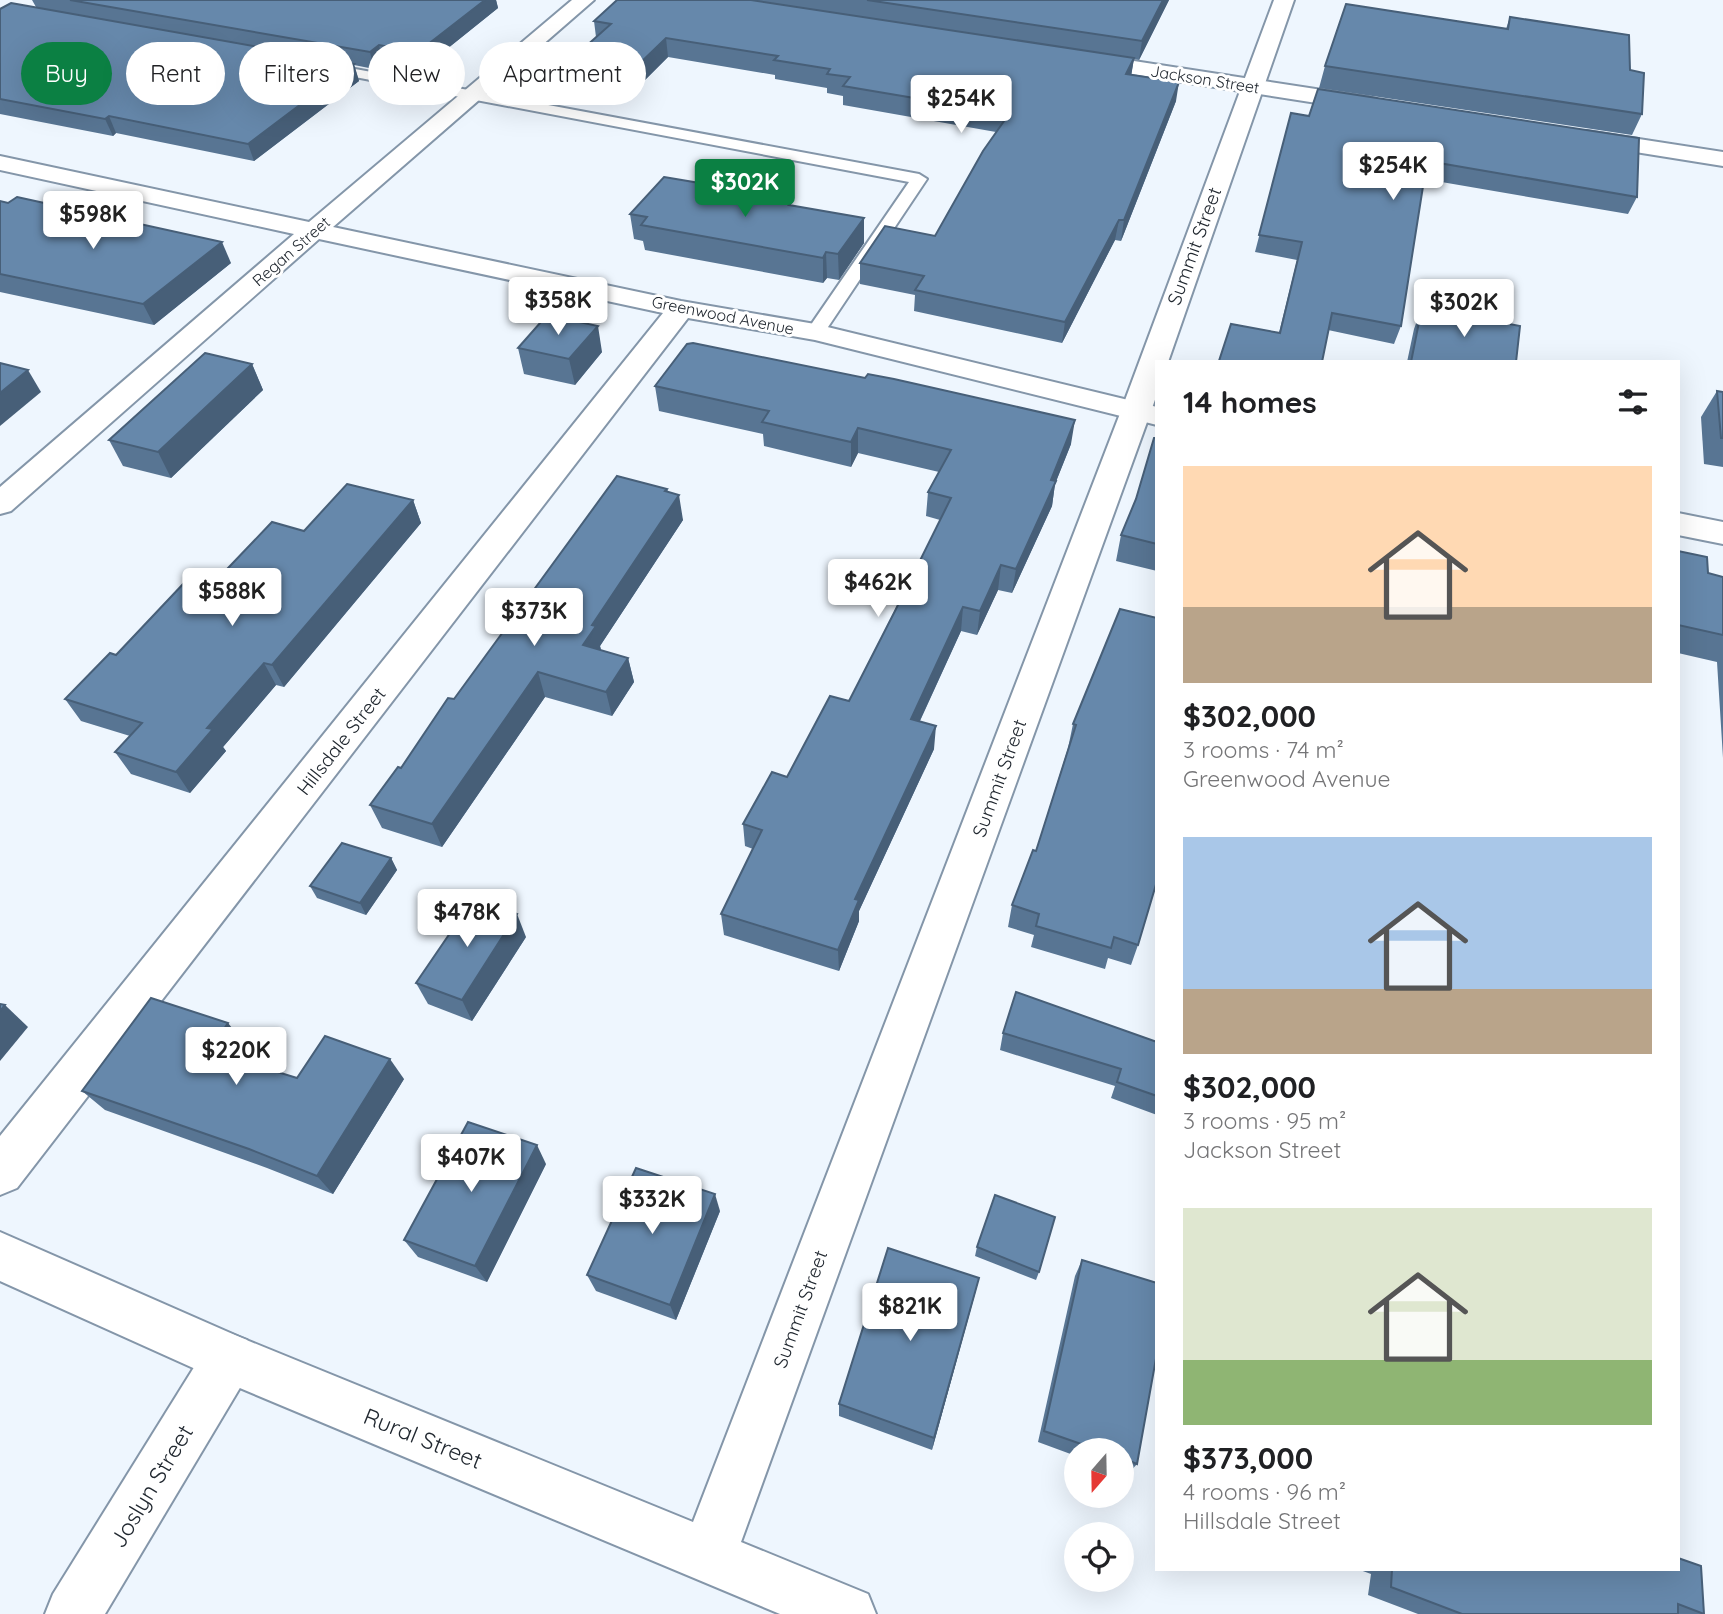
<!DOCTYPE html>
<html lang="en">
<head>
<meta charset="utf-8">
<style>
	body { margin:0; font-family:Quicksand,sans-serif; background:#f6f6f6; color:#202124; height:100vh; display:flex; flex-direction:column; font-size:26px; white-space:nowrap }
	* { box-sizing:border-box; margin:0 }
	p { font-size:23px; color:#757577 }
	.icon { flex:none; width:38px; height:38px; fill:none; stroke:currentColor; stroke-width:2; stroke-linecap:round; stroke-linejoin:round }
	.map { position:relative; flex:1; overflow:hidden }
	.details { position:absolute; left:1155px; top:360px; width:525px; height:1211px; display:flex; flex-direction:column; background:#fff; border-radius:0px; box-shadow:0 7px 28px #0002 }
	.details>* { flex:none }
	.banner { position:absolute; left:21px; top:42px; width:665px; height:63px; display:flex; gap:14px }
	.needle { width:46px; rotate:200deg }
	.controls { position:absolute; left:1064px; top:1438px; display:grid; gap:14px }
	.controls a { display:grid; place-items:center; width:70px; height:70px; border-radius:50%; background:#fff; box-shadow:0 7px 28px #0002; font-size:35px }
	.price { position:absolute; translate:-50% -60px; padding:0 16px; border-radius:7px; background:#fff; color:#222; font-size:23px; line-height:46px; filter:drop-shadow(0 2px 4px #0008) }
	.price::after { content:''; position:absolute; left:50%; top:42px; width:21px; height:16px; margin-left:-10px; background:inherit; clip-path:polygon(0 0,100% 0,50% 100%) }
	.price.on { background:#0b8043; color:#fff }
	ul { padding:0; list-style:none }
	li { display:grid; align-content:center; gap:14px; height:371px; padding:0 28px }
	li span { display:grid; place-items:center; height:217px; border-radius:0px; color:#555 }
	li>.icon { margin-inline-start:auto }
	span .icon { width:126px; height:126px; fill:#fffc; stroke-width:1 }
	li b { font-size:30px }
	h2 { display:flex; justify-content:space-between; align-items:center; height:84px; padding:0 28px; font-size:30px }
	.pill { padding:0 24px; border-radius:32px; background:#fff; box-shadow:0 7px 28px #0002; font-size:24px; line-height:63px }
	.pill.on { background:#0b8043; color:#fff }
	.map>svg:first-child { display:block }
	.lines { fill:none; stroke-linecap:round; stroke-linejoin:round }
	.lane-casing { stroke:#8496a9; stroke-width:4 }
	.street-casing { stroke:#8496a9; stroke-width:4 }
	.secondary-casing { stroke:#8496a9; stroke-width:4 }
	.lane { fill:#fff; fill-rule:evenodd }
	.street { fill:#fff; fill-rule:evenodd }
	.secondary { fill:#fff; fill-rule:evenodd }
	.wall { fill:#587593 }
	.shaded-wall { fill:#475f78 }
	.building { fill:#6688ab; stroke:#475f78; stroke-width:2 }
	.labels { text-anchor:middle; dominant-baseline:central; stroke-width:6; stroke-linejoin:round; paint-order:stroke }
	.far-street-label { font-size:16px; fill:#212830; stroke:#fff }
	.street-label { font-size:19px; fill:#212830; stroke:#fff }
	.near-street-label { font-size:23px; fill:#212830; stroke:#fff }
</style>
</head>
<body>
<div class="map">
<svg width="1723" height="1614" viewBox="0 0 1723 1614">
	<rect width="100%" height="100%" fill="#eef6fe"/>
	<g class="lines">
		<g class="lane-casing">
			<polygon id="lane" points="323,63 919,174 927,179 822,336 815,338 806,332 909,182 318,70 316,67 318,64"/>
		</g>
		<g class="street-casing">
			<g id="street">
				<polygon points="572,0 594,0 333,227 681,301 815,324 1157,407 1157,425 815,340 688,318 17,1188 0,1195 0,1136 663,313 319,239 11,511 0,514 0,487 294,234 0,170 0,156 309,222"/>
				<polygon points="1082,53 1368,97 1376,99 1379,104 1376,109 1368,111 1074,65 1071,60 1074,55"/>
				<polygon points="1587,131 1723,152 1723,166 1579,143 1575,138 1579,133"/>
				<polygon points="1678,513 1723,522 1723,544 1678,535"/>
				<polygon points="229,1333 247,1340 254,1358 247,1376 105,1614 45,1614 53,1594 211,1340"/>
			</g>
		</g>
		<g class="secondary-casing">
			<polygon id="secondary" points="1274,0 1294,0 1168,362 1157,362 1157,394 1151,411 741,1542 868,1594 876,1614 780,1614 211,1376 0,1281 0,1232 244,1339 693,1522 1121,411"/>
		</g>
		<use href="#lane" class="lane"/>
		<use href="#street" class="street"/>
		<use href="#secondary" class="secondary"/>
	</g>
	<g class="wall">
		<polygon points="32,0 496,0 498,8 422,69 383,62 374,69 354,65 359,81 254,161 116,133 113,136 0,114 0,9 36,7"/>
		<polygon points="617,0 1169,0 1139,60 1134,59 1131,75 1176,101 1121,241 1115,240 1062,343 914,311 915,295 860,284 860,263 935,236 996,132 843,105 843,96 827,93 827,88 775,79 775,75 668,57 639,86 578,76 575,56 596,37 594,21"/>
		<polygon points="1510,17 1630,70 1642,114 1632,135 1319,88 1325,66 1506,29"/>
		<polygon points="1291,113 1637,197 1628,214 1424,179 1401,326 1394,344 1328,330 1322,362 1219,362 1231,324 1279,333 1297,260 1255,252"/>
		<polygon points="729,192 791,205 864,243 839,280 827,278 823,283 645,250 643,241 634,239 630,214"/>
		<polygon points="0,201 231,263 154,325 0,292"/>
		<polygon points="1422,307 1516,362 1407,362 1414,329"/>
		<polygon points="518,348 602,352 575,385 524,374"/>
		<polygon points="252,364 263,390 171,478 123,466 109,440"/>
		<polygon points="655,386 1071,444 1055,484 1052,506 1012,593 998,590 977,635 961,631 920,721 934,749 859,911 859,921 839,971 724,935 721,914 753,849 745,846 743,824 787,777 849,701 940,520 926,516 928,492 939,472 858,453 851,467 764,446 763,434 659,411"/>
		<polygon points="1717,391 1723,392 1723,467 1704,464 1701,417"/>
		<polygon points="1157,438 1157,571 1116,561 1121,535 1136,499"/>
		<polygon points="667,489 668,492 683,520 600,646 601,650 628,658 634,682 612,716 545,697 442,847 382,828 370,805 401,768 454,699"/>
		<polygon points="413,500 421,523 284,687 276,685 223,747 226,751 190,793 131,774 115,752 130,736 81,721 65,699 116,655 304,531"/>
		<polygon points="1678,551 1708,573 1723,577 1723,758 1717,662 1678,653"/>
		<polygon points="1120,609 1138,945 1131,965 1108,958 1105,969 1031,947 1034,935 1008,927 1012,905 1036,851 1068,748 1073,724"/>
		<polygon points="391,858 397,870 366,915 317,898 310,886"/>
		<polygon points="526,937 472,1021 428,1004 416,983"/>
		<polygon points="1003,1033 1157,1042 1157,1115 1111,1098 1115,1086 1000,1050"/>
		<polygon points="245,1044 235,1059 297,1078 404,1079 333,1194 267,1168 105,1110 82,1091"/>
		<polygon points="546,1164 487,1282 418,1257 404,1240"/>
		<polygon points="720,1211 676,1320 596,1291 587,1275"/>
		<polygon points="977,1247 1039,1272 1036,1280 975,1256"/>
		<polygon points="1082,1260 1137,1464 1128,1474 1122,1472 1122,1451 1076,1451 1076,1456 1038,1442 1075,1276"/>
		<polygon points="979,1278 932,1450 839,1416 839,1404"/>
		<polygon points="1360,1570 1678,1570 1704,1614 1418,1614 1368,1595 1371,1574"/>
	</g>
	<g class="shaded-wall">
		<polygon points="485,0 496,0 498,8 422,69 418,52"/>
		<polygon points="1163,0 1169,0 1139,60 1142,41"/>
		<polygon points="666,38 668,57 639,86 636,67"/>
		<polygon points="379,45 383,62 374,69 370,52"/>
		<polygon points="1134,58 1131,77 1126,74"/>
		<polygon points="354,64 359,81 254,161 248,144"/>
		<polygon points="1179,82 1176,101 1121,241 1124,220"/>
		<polygon points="109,116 116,133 113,136 105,119"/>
		<polygon points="864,218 864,243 839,280 838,254"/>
		<polygon points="1119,220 1115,240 1062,343 1065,322"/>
		<polygon points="222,242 231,263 154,325 143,304"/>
		<polygon points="826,252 827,278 823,283 823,258"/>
		<polygon points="598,326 602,352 575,385 569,359"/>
		<polygon points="252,364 263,390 171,478 158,452"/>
		<polygon points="28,370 41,392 0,426 0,393"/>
		<polygon points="1075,420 1071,444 1055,484 1052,506 1012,593 1016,569"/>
		<polygon points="858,428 858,453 851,467 851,442"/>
		<polygon points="667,489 670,508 679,495 683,520 600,646 601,650 583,645 592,625"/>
		<polygon points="413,500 421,523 284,687 272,665"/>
		<polygon points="1001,565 998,590 977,635 980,611"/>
		<polygon points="963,607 961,631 910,742 911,719"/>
		<polygon points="628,658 634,682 612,716 606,692"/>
		<polygon points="264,663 276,685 223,747 226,751 190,793 176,772 207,728"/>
		<polygon points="538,672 545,697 442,847 432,824"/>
		<polygon points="936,726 934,749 859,911 859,921 839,971 838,950 855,899"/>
		<polygon points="391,858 397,870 366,915 360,903"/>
		<polygon points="517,914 526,937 472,1021 462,1000"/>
		<polygon points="5,1005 28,1027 0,1061 0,1011"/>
		<polygon points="228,1023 245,1044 227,1071 209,1051"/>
		<polygon points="390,1059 404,1079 333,1194 317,1176"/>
		<polygon points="537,1145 546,1164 487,1282 475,1266"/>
		<polygon points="715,1194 720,1211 676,1320 670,1305"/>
		<polygon points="979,1278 975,1294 932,1450 934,1438"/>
	</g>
	<g class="building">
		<polygon points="70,0 485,0 418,52 379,45 370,52"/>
		<polygon points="617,0 751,0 1134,58 1126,74 1179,82 1124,220 1119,220 1065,322 915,290 924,276 860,263 885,226 935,236 983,151 1009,114 843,86 850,77 827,74 830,69 774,60 778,56 666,38 636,67 575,56 611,24 594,21"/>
		<polygon points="867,0 1163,0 1142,41"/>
		<polygon points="11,3 354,64 248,144 109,116 105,119 0,99 0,9"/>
		<polygon points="1346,4 1508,29 1510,17 1629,35 1630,70 1644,73 1642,114 1325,66"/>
		<polygon points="1318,89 1639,138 1637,197 1427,161 1401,326 1332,313 1322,362 1228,362 1219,361 1231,324 1280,333 1302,242 1259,235 1291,113 1309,116"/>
		<polygon points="664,177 729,188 726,191 791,203 789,205 864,218 838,254 826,252 823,258 641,225 647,217 630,214"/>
		<polygon points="17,197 222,242 143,304 0,274 0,201 8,203"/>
		<polygon points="1422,307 1520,326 1516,362 1411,362"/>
		<polygon points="547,315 598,326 569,359 518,348"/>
		<polygon points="693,343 865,378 868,374 894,379 1075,420 1051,480 1056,481 1016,569 1001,565 980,611 963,607 911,719 936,726 855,899 859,900 838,950 721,914 762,830 743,824 772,772 787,777 830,696 849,701 895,611 951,498 928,492 951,450 858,428 851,442 762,422 769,411 655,386 687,344"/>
		<polygon points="205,353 252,364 158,452 109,440"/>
		<polygon points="0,363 28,370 0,393"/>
		<polygon points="1717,391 1723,392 1723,438 1721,438"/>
		<polygon points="1154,438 1157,438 1157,544 1121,535 1136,499"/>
		<polygon points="617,476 667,489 665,491 679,495 592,625 596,626 583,645 628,658 606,692 538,672 432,824 370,805 398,767 401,768 448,698 454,699"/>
		<polygon points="347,484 413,500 272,665 264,663 207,728 213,729 176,772 115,752 142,723 65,699 110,653 116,655 185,582 208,589 272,522 304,531"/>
		<polygon points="1678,551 1707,557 1708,573 1723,577 1723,635 1678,625"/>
		<polygon points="1120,609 1157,618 1157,881 1138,945 1114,937 1111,948 1036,926 1039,914 1012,905 1033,850 1036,851 1076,725 1073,724"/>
		<polygon points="342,843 391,858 360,903 310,886"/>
		<polygon points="474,898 517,914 462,1000 416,983"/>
		<polygon points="1016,992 1157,1042 1157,1096 1117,1082 1121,1069 1003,1033"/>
		<polygon points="151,998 228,1023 209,1051 297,1078 325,1036 390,1059 317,1176 249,1149 82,1091"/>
		<polygon points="0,1004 5,1005 0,1011"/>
		<polygon points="468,1122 537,1145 475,1266 404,1240"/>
		<polygon points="636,1168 715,1194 670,1305 587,1275"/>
		<polygon points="995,1195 1055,1217 1039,1272 977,1247"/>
		<polygon points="888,1248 979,1278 934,1438 839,1404"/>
		<polygon points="1082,1260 1157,1283 1157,1353 1137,1464 1122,1458 1122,1451 1101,1451 1044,1431"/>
		<polygon points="1678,1558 1701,1566 1704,1614 1678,1604 1678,1614 1462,1614 1391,1587 1392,1570 1678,1570"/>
	</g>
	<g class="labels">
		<g class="far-street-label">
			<text transform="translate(1205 79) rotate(9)">Jackson Street</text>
			<text transform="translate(291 251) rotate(-41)">Regan Street</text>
			<text transform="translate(723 315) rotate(11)">Greenwood Avenue</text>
		</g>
		<g class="street-label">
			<text transform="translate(1194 246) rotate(-70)">Summit Street</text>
			<text transform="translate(341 741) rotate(-52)">Hillsdale Street</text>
			<text transform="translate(999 778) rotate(-70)">Summit Street</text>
			<text transform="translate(800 1309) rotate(-70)">Summit Street</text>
		</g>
		<g class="near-street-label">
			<text transform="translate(423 1438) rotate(22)">Rural Street</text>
			<text transform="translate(151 1486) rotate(-59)">Joslyn Street</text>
		</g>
	</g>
</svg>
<div class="controls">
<a><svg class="needle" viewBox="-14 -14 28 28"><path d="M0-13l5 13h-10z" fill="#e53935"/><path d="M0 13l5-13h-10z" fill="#757577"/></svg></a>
<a><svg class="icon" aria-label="locate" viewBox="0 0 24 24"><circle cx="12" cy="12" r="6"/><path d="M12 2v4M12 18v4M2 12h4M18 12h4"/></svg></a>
</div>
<b class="price" style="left:961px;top:135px">$254K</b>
<b class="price" style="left:1393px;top:202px">$254K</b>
<b class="price on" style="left:745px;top:219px">$302K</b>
<b class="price" style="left:93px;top:251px">$598K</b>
<b class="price" style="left:558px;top:337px">$358K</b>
<b class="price" style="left:1464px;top:339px">$302K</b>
<b class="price" style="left:878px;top:619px">$462K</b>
<b class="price" style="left:232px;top:628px">$588K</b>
<b class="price" style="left:534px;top:648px">$373K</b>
<b class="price" style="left:467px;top:949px">$478K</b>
<b class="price" style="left:236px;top:1087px">$220K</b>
<b class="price" style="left:471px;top:1194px">$407K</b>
<b class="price" style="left:652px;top:1236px">$332K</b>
<b class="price" style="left:910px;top:1343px">$821K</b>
<div class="banner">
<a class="pill on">Buy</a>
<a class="pill">Rent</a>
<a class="pill">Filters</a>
<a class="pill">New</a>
<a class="pill">Apartment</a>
</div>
<section class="details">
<h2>14 homes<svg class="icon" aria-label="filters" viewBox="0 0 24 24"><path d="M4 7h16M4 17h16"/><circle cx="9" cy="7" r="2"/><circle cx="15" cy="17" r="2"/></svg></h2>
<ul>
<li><span style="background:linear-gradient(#ffd9b3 65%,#b9a48a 0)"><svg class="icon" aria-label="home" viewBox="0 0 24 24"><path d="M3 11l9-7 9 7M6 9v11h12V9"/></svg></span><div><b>$302,000</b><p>3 rooms · 74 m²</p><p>Greenwood Avenue</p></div></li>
<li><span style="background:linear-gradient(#a9c7e8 70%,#b9a48a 0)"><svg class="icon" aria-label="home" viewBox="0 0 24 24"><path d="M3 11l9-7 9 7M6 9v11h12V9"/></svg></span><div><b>$302,000</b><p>3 rooms · 95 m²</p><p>Jackson Street</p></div></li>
<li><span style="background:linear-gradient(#dfe7d0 70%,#8fb573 0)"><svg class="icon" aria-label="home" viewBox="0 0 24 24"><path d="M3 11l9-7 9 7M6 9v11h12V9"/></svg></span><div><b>$373,000</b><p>4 rooms · 96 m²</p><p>Hillsdale Street</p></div></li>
</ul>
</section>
</div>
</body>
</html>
